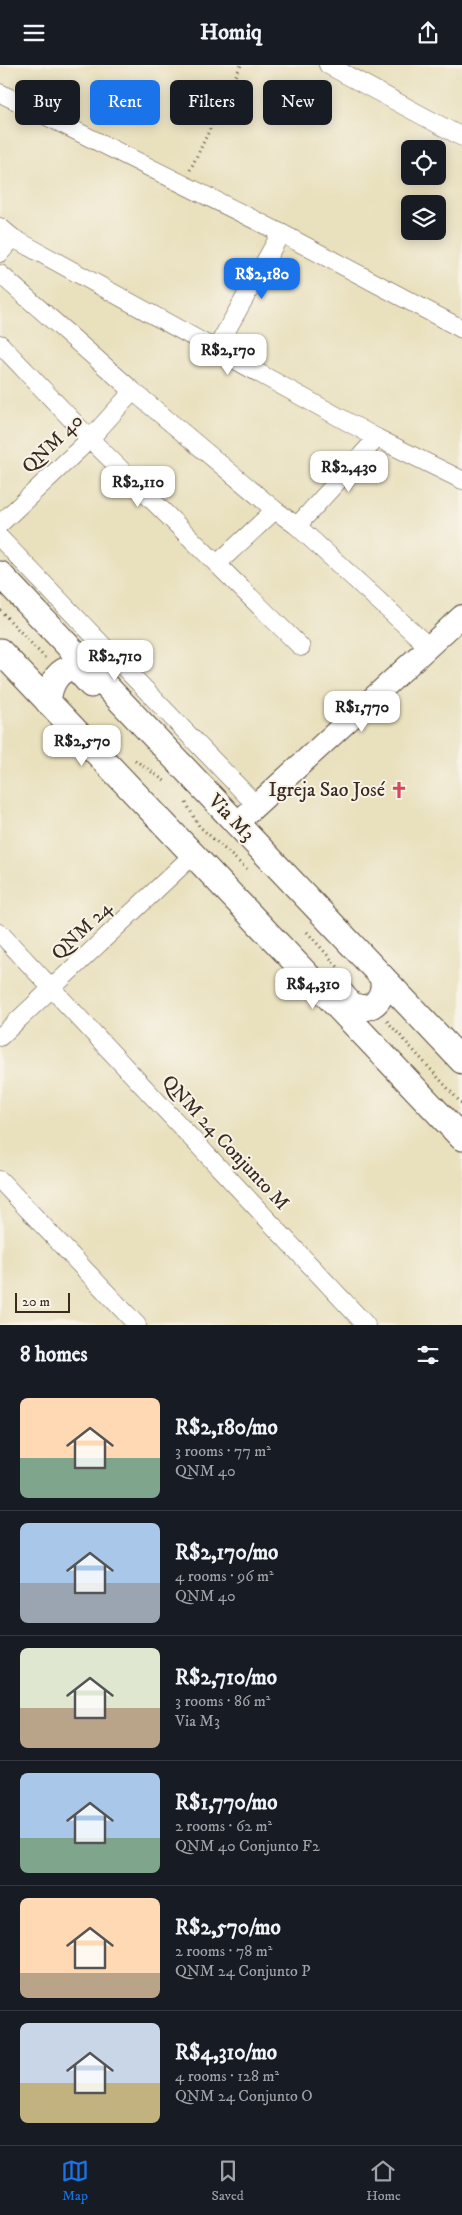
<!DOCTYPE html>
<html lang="en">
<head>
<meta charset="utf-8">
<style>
	body { margin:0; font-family:"IM FELL DW Pica",serif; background:#242831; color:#f1f3f6; height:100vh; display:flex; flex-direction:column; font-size:19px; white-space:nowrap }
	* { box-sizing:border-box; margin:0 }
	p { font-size:16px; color:#9ea1a6 }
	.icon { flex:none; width:28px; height:28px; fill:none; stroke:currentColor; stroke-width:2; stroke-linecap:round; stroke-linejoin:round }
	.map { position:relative; height:1260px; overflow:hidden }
	.side { display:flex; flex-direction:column; background:#171b24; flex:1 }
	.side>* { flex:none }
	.banner { position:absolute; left:15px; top:15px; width:432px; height:45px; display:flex; gap:10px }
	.controls { position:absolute; left:401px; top:75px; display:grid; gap:10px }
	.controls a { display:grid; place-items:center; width:45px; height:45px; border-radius:8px; background:#171b24; box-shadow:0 2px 12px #0003; font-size:25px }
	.scale { position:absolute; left:15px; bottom:12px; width:55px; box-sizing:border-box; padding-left:5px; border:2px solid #3b2a1e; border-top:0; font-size:14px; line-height:18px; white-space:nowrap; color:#3b2a1e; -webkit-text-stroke:4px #f7f3e8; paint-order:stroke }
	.price { position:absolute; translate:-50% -42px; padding:0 11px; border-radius:10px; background:#fff; color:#222; font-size:16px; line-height:32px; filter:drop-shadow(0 1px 2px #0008) }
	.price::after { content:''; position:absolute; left:50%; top:30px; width:15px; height:11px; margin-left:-8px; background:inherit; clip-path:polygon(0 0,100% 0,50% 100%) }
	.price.on { background:#1a73e8; color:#fff }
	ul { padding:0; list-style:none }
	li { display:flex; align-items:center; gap:15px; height:125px; padding:0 20px }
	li+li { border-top:1px solid #363941 }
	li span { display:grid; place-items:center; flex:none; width:140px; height:100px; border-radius:8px; color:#555 }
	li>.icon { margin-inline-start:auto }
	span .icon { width:60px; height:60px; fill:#fffc; stroke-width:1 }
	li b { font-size:21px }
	h2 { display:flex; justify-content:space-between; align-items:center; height:60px; padding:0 20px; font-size:21px }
	.tag { padding:0 18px; border-radius:8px; background:#171b24; box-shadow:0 2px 12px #0003; font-size:18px; line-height:45px }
	.tag.on { background:#1a73e8; color:#fff }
	header { display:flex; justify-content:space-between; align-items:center; height:65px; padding:0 20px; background:#171b24; font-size:22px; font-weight:700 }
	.tabs { display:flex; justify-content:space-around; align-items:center; height:70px; border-top:1px solid #363941; background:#171b24; font-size:14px; color:#9ea1a6 }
	.tabs a { display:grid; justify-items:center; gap:2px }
	.tabs .on { color:#1a73e8 }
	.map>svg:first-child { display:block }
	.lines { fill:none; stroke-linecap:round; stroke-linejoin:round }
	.minor-casing { stroke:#554536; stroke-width:19 }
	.tertiary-casing { stroke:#554536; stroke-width:24 }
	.secondary-casing { stroke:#554536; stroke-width:27 }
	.path { stroke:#554536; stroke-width:3; stroke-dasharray:1 4; stroke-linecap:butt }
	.minor { stroke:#fff; stroke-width:18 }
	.tertiary { stroke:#fff; stroke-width:22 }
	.secondary { stroke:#fff; stroke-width:25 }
	.labels { text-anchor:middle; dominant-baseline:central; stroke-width:4; stroke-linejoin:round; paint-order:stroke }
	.street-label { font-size:20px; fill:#3b2a1e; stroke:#f7f3e8 }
	.poi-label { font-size:20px; fill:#3b2a1e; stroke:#f7f3e8; text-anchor:end }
</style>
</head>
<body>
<header><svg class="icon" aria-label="menu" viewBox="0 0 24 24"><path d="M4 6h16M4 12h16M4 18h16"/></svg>Homiq<svg class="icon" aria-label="share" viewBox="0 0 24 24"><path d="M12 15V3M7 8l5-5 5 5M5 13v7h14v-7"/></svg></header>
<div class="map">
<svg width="462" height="1260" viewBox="0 0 462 1260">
	<rect width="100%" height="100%" fill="#f7f3e8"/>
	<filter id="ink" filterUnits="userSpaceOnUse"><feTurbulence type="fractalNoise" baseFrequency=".02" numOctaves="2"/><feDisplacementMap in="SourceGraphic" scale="10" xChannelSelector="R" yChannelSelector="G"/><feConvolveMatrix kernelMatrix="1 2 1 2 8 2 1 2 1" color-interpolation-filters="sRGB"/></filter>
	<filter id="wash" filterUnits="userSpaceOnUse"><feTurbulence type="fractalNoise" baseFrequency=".0096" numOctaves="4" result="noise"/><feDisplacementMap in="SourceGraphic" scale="20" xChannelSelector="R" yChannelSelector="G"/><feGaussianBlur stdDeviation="1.12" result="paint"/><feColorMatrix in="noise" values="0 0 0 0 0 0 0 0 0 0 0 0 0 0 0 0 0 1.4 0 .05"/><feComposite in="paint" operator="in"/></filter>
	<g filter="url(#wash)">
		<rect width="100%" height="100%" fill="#e9e0bd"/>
	</g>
	<g filter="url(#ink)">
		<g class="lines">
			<g class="minor-casing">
				<g id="minor">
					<polyline points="328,0 462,72"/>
					<polyline points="0,28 281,168 462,264"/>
					<polyline points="0,162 13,173 0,188"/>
					<polyline points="13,173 377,373 462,415"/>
					<polyline points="0,209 133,326 275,445 297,461 429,582"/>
					<polyline points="0,279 90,374 301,582"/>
					<polyline points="215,286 281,168"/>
					<polyline points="0,459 90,374 133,326"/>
					<polyline points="297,461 377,373"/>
					<polyline points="0,473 255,739"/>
					<polyline points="217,499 275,445"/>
					<polyline points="0,868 366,1260"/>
					<polyline points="0,972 193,790"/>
					<polyline points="0,1115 137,1260"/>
				</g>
			</g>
			<g class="tertiary-casing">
				<polyline id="tertiary" points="237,758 462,551"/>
			</g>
			<g class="secondary-casing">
				<g id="secondary">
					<polyline points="0,509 462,996"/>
					<polyline points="0,586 462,1073"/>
					<path d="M48,637C50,620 56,605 75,602L91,620"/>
					<path d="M337,923C341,928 347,937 353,940C373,950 387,930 382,912"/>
				</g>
			</g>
			<g class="path">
				<polyline points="190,105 241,0"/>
				<polyline points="0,545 45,593"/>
				<polyline points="135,695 166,717"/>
				<polyline points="186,738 199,761 249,806"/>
				<polyline points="307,867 339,903"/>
				<polyline points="387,956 462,1039"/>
			</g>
			<use href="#minor" class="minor"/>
			<use href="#tertiary" class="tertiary"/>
			<use href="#secondary" class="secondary"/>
		</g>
	</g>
	<defs>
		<g id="church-bare" transform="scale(1.35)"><path d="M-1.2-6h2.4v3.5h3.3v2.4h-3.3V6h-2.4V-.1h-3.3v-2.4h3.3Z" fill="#d1495b" stroke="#f7f3e8" stroke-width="2.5" paint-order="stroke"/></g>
	</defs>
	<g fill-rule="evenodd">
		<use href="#church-bare" x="399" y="725"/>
	</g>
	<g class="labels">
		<g class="street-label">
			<text transform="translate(53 379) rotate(-44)">QNM 40</text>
			<text transform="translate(231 753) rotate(46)">Via M3</text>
			<text transform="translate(82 866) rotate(-44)">QNM 24</text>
			<text transform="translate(225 1078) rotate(47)">QNM 24 Conjunto M</text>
		</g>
		<g class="poi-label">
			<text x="385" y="725">Igreja Sao José</text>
		</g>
	</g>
</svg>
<div class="controls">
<a><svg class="icon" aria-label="locate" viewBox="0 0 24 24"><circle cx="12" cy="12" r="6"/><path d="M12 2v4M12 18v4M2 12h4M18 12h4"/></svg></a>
<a><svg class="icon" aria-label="layers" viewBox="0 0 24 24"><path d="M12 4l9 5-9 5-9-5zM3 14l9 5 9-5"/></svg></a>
</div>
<div class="scale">20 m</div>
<b class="price on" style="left:262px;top:235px">R$2,180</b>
<b class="price" style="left:228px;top:311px">R$2,170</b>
<b class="price" style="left:349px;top:428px">R$2,430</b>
<b class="price" style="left:138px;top:443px">R$2,110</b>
<b class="price" style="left:115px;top:617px">R$2,710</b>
<b class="price" style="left:362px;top:668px">R$1,770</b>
<b class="price" style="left:82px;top:702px">R$2,570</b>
<b class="price" style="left:313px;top:945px">R$4,310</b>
<div class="banner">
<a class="tag">Buy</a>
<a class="tag on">Rent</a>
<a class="tag">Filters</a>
<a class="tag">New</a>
</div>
</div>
<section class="side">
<h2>8 homes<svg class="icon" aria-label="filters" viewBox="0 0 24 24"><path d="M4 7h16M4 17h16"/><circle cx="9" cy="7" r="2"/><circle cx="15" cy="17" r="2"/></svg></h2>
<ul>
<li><span style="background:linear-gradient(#ffd9b3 60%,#7fa58c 0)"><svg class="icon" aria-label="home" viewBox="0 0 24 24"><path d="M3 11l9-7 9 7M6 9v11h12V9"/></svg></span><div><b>R$2,180/mo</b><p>3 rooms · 77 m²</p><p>QNM 40</p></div></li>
<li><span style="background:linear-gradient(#a9c7e8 60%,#9aa5b1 0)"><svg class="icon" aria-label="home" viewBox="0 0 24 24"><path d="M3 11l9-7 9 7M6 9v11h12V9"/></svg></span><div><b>R$2,170/mo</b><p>4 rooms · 96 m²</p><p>QNM 40</p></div></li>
<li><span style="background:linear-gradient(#dfe7d0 60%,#b9a48a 0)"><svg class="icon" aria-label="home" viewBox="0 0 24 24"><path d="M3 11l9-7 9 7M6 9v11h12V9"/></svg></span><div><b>R$2,710/mo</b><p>3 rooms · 86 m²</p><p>Via M3</p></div></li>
<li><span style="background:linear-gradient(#a9c7e8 65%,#7fa58c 0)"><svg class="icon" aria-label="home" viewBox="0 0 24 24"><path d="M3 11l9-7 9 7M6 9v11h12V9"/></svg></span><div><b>R$1,770/mo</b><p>2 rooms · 62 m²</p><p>QNM 40 Conjunto F2</p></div></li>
<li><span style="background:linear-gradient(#ffd9b3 75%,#b9a48a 0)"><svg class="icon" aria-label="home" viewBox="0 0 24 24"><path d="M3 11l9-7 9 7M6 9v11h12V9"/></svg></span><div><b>R$2,570/mo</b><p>2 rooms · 78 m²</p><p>QNM 24 Conjunto P</p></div></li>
<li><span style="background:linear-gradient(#c9d6e8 60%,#c2b280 0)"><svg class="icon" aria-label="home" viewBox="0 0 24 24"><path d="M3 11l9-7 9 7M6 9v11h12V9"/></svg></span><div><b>R$4,310/mo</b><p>4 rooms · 128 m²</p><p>QNM 24 Conjunto O</p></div></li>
</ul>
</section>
<nav class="tabs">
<a class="on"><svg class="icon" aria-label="map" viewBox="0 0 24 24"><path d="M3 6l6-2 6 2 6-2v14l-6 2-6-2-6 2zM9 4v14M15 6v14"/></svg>Map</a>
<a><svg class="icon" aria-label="saved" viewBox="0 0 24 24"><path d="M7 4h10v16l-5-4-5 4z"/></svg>Saved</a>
<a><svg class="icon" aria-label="home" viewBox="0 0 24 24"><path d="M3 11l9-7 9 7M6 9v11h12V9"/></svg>Home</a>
</nav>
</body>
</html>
